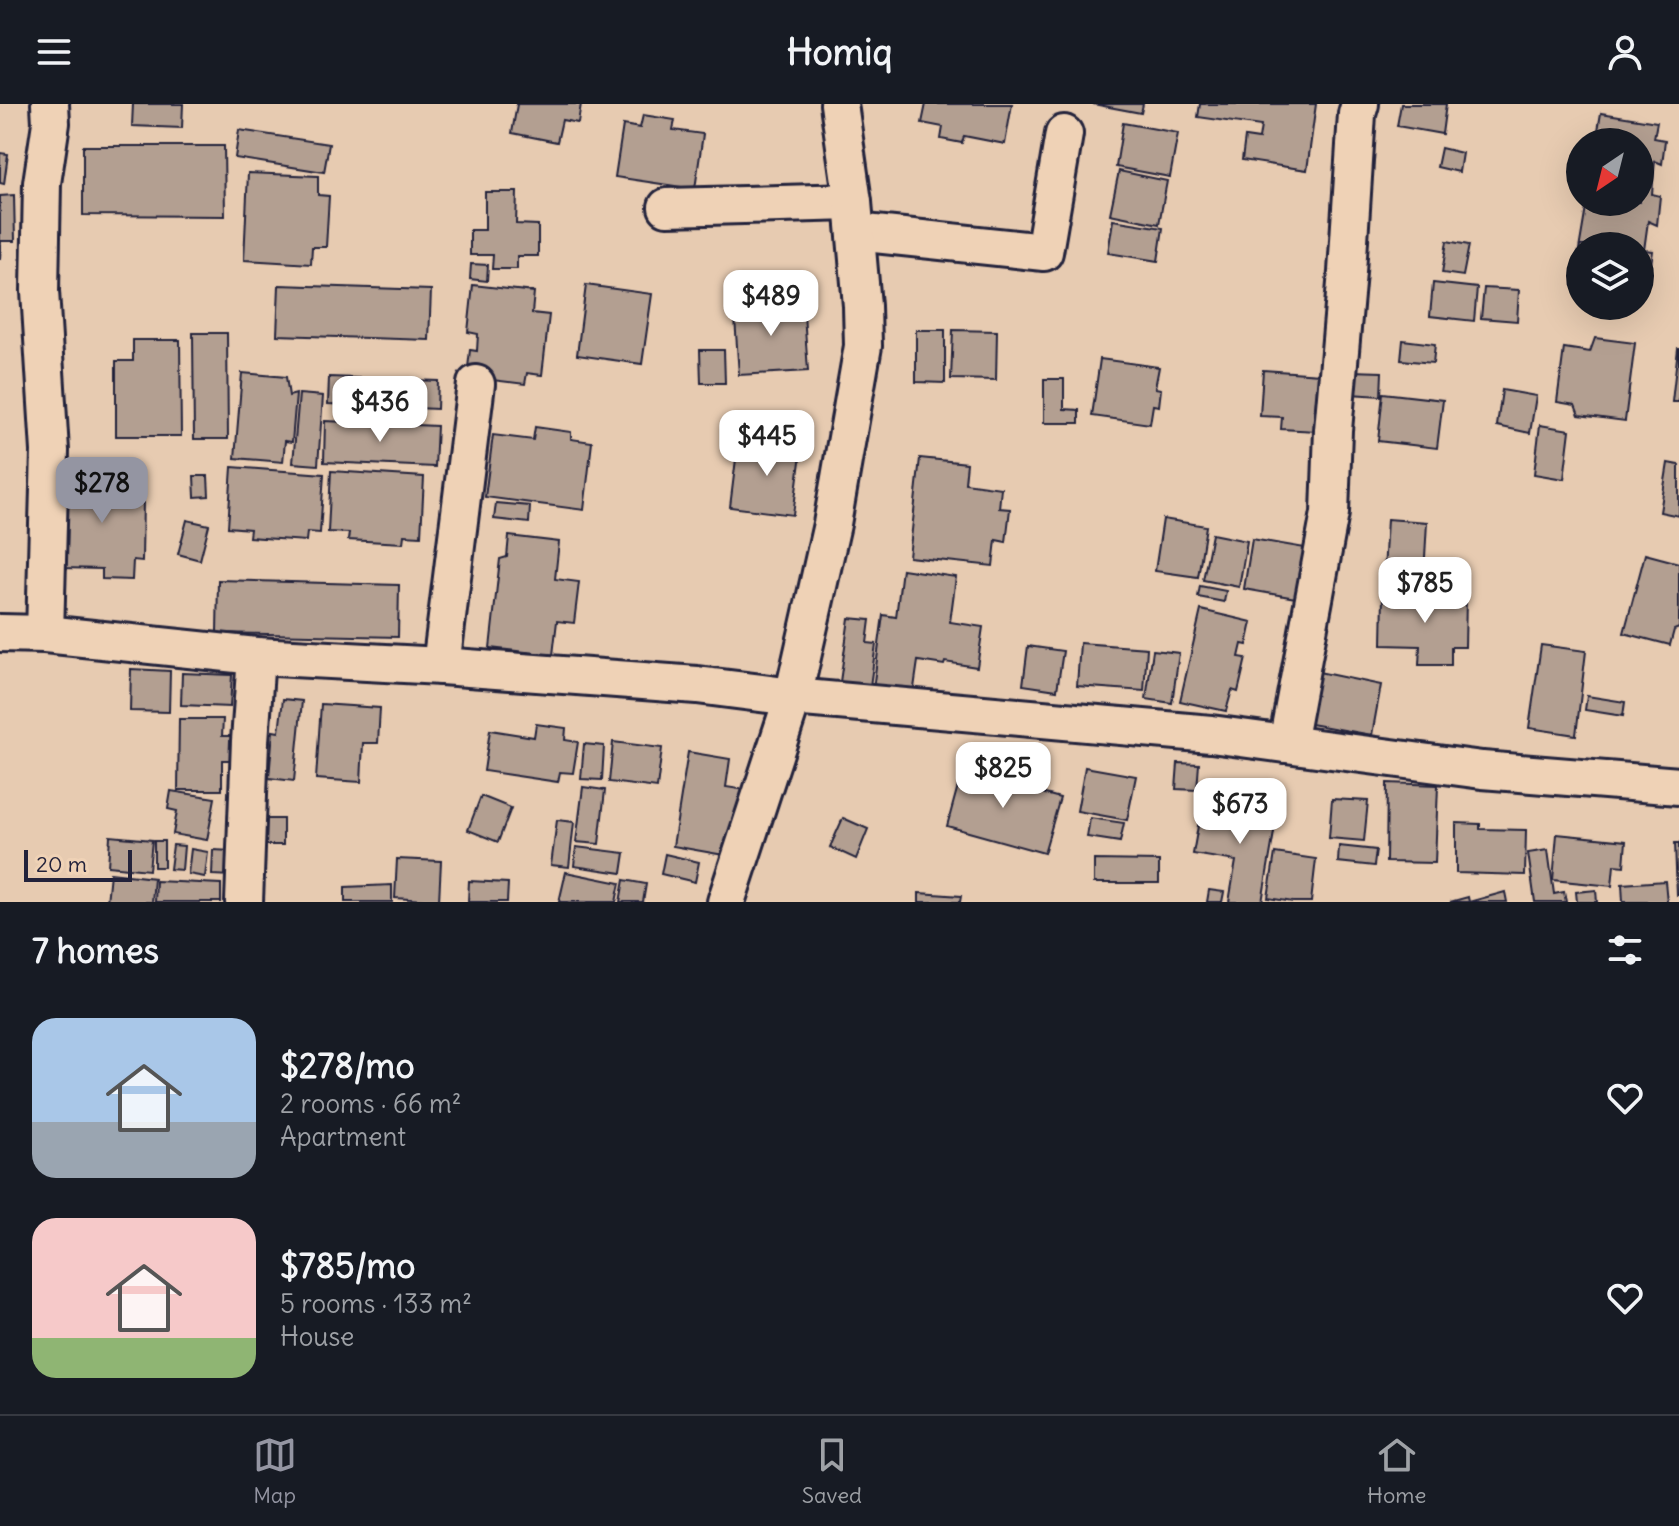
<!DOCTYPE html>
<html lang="en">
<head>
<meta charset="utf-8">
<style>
	body { margin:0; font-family:Delius,sans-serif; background:#242831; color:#f1f3f6; height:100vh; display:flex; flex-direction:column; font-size:30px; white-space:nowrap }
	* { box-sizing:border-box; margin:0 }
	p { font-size:26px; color:#9ea1a6 }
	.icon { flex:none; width:44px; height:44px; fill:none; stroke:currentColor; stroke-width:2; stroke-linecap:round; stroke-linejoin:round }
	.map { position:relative; height:798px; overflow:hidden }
	.panel { display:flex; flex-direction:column; background:#171b24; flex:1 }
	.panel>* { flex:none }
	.needle { width:52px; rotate:215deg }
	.controls { position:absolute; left:1566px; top:24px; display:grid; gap:16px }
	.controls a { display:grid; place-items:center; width:88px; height:88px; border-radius:50%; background:#171b24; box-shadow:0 8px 32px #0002; font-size:40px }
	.scale { position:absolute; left:24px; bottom:20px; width:108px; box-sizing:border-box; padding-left:8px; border:4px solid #22223b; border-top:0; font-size:22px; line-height:28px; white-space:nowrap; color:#22223b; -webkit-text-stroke:6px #efd2b6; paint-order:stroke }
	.price { position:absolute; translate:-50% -68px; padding:0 18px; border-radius:16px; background:#fff; color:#222; font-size:26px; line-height:52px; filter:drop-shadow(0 2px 4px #0008) }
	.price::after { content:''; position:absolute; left:50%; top:48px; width:24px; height:18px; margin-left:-12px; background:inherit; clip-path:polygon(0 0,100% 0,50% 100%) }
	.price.active { background:#9495a2; color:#111 }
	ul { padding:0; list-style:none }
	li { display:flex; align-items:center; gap:24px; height:200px; padding:0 32px }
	li span { display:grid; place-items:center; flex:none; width:224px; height:160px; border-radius:24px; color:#555 }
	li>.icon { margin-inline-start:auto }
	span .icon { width:96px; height:96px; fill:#fffc; stroke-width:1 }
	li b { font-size:34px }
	h2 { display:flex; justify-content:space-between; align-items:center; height:96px; padding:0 32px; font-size:34px }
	header { display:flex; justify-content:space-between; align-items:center; height:104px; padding:0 32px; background:#171b24; font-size:36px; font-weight:800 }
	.tab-bar { display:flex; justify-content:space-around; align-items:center; height:112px; border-top:2px solid #363941; background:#171b24; font-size:22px; color:#9ea1a6 }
	.tab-bar a { display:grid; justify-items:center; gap:4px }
	.tab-bar .active { color:#9495a2 }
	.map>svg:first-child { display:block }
	.building { fill:#b39f91; stroke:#22223b; stroke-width:2 }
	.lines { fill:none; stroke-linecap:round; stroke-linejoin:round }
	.minor-casing { stroke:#22223b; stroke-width:42 }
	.minor { stroke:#efd2b6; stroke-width:36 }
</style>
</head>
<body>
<header><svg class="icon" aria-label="menu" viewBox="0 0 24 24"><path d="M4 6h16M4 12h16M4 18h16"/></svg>Homiq<svg class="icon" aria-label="person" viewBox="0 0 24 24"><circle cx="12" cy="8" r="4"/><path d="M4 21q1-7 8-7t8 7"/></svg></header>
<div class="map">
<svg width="1679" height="798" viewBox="0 0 1679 798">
	<rect width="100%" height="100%" fill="#e7cbb1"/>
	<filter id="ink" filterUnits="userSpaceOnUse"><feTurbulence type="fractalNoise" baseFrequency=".0125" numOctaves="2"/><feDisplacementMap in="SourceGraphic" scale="16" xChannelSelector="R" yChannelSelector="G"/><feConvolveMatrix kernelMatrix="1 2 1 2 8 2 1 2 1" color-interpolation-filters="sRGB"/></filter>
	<g filter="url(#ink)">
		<g class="building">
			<polygon points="133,0 183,0 182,24 132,22"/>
			<polygon points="517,0 581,0 578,19 562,16 557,38 512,29"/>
			<polygon points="926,0 1012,0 1005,40 964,32 962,39 941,35 943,23 922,19"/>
			<polygon points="1093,0 1143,0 1141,9"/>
			<polygon points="1200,0 1316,0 1307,66 1242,56 1245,33 1259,35 1261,22 1198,13"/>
			<polygon points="1401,0 1446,0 1442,30 1397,22"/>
			<polygon points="1601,9 1657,18 1654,34 1665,36 1662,60 1655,57 1652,90 1660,92 1657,121 1648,117 1644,146 1653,147 1649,175 1641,173 1640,183 1640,142 1580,142 1580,182 1573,181 1587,98 1640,98 1640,38 1596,38"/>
			<polygon points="643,11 675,16 673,26 703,30 695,85 615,73 623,21 640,24"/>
			<polygon points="1123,19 1178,29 1170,73 1116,63"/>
			<polygon points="239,26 329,40 324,68 235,54"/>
			<polygon points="83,42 224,42 225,112 83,111"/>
			<polygon points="1441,44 1462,49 1459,68 1437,63"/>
			<polygon points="0,49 8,50 4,80 0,79"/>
			<polygon points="1119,67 1167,77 1159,120 1110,110"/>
			<polygon points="248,69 318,72 318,91 329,92 326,143 312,143 311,160 244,156"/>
			<polygon points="485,88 517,88 516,120 538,121 538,152 517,152 517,165 492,165 493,151 470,151 470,126 485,126"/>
			<polygon points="14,91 15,137 1,137 0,156 0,92"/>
			<polygon points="1113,116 1163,124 1158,157 1108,149"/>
			<polygon points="1447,137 1469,141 1463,172 1442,169"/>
			<polygon points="471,160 488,161 487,177 470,175"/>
			<polygon points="1433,179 1477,184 1474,217 1430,212"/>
			<polygon points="279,181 431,186 429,236 277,231"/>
			<polygon points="473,181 534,188 532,209 549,211 542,271 527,269 525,280 467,273 470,246 477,247 478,230 468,228"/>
			<polygon points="586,181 652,190 642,260 577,251"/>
			<polygon points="1484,184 1519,186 1517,217 1481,214"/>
			<polygon points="803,196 808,267 739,271 734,200"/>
			<polygon points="916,226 945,226 945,279 916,278"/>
			<polygon points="953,226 997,227 996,276 951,275"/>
			<polygon points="193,229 227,229 228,335 194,335"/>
			<polygon points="1595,234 1635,239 1625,317 1579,311 1575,301 1557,298 1564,244 1590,248"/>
			<polygon points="133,236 180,236 181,332 116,332 116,257 133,257"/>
			<polygon points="1403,236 1435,240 1433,259 1401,256"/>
			<polygon points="1678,244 1679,244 1679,298 1672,298"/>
			<polygon points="700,246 724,246 725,279 701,279"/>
			<polygon points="1100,255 1159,263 1155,284 1161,285 1159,302 1153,301 1150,320 1092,312"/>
			<polygon points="1263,266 1320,270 1317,327 1281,325 1282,313 1260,312"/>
			<polygon points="1351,267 1382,268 1381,292 1350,290"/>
			<polygon points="242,269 286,273 289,292 296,290 292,338 285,337 283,358 235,354"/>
			<polygon points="329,273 438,277 437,305 328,300"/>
			<polygon points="1044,275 1064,275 1064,305 1079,306 1079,319 1044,319"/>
			<polygon points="1502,286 1536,292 1530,329 1497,322"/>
			<polygon points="1383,289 1443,296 1437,344 1378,337"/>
			<polygon points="299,290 323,292 318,361 293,359"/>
			<polygon points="325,317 437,322 435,363 324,358"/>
			<polygon points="1540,321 1570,326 1564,375 1534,370"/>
			<polygon points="535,323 571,328 571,335 592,338 584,406 485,393 493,331 533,336"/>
			<polygon points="750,336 802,342 793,411 730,403 737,347 748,348"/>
			<polygon points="920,354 967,359 965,379 1001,384 999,404 1010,405 1006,438 996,436 993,462 909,453"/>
			<polygon points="1668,359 1679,361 1679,412 1660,408"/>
			<polygon points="232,363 324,370 320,429 307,428 306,437 249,433 250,425 228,423"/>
			<polygon points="331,367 424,373 421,432 404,431 403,439 348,436 349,429 328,428"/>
			<polygon points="65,370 115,372 115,377 137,377 136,393 143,393 142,457 133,456 132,476 102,475 102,465 63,464"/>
			<polygon points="194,372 208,372 209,392 195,393"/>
			<polygon points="496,399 530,402 529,419 494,415"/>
			<polygon points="1163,415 1206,422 1198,473 1155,467"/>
			<polygon points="1387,415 1427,418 1423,488 1383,485"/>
			<polygon points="187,416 209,421 200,456 178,450"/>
			<polygon points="1212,430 1247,437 1239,483 1203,476"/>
			<polygon points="509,432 559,438 555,475 579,478 574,519 557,517 553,551 490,544 500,455 507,453"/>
			<polygon points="1252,435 1305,444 1296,494 1244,485"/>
			<polygon points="1645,450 1679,459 1679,524 1674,526 1670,541 1624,529"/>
			<polygon points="902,465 956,473 950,518 983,523 977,563 945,558 944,561 918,557 913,591 873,585 883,511 896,513"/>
			<polygon points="218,476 399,481 398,533 217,529"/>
			<polygon points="1200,482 1226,487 1224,498 1198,493"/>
			<polygon points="1383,491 1466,493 1465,543 1451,543 1451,561 1419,561 1420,542 1382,541"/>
			<polygon points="1201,506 1252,518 1247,541 1242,540 1239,553 1246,554 1238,588 1232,586 1226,607 1180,597"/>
			<polygon points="849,514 870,516 867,539 876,540 870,582 840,578"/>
			<polygon points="1080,539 1147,544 1144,587 1077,582"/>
			<polygon points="1541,541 1586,547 1576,631 1529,624"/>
			<polygon points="1028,542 1063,547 1057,586 1023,581"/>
			<polygon points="1153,546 1179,549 1172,599 1146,595"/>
			<polygon points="131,565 170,567 169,608 130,607"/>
			<polygon points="1309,566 1381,581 1372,631 1299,618"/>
			<polygon points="182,569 232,571 230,603 181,601"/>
			<polygon points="1587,592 1625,598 1623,612 1585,606"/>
			<polygon points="283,595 302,597 294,677 269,674 273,627 279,628"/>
			<polygon points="321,600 380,604 378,639 363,639 361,678 316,675"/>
			<polygon points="179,615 223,615 222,632 234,632 234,656 222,656 222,686 178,686"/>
			<polygon points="536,620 566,624 565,636 578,638 573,669 560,668 558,678 484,667 490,626 534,633"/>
			<polygon points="613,638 662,644 657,684 609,678"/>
			<polygon points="584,640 604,642 602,676 581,675"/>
			<polygon points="688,648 730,655 726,683 746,686 735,753 673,742"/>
			<polygon points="1178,659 1199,660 1197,686 1176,685"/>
			<polygon points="981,663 1011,671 1008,680 1060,694 1044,749 947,722 962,667 978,672"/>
			<polygon points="1085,663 1136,672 1127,716 1077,707"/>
			<polygon points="1387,679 1438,681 1435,759 1386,758"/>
			<polygon points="583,683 605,686 599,740 576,738"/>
			<polygon points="171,687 215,694 207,736 173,730 177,707 168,705"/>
			<polygon points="481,692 511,704 498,738 468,726"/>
			<polygon points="1332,695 1368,697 1364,737 1329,734"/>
			<polygon points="1239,699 1278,705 1262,798 1229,798 1236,757 1193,750 1201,705 1238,711"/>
			<polygon points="843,714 868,725 856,755 830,743"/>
			<polygon points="1090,714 1124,719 1120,738 1087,733"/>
			<rect x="264" y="715" width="19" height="26"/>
			<polygon points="557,716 574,718 569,763 551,761"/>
			<polygon points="1456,719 1480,720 1480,725 1526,726 1525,771 1456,769"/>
			<polygon points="1557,730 1626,737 1624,762 1614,761 1612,782 1553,776"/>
			<polygon points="110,732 152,736 149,766 108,762"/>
			<rect x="154" y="737" width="10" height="26"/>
			<polygon points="1675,739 1679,739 1679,791 1677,791"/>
			<polygon points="173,741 184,742 182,766 170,765"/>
			<polygon points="1339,742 1376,746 1374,762 1338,758"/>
			<polygon points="576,743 625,749 622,769 574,762"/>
			<polygon points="191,745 208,748 205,773 188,770"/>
			<polygon points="213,746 232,747 232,772 212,771"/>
			<polygon points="1548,746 1554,790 1564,788 1566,798 1535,798 1528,749"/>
			<polygon points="1275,749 1316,755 1311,798 1293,798 1268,794"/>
			<polygon points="665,750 699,758 695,778 661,770"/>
			<polygon points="397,755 441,757 439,797 395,794"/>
			<polygon points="1094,756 1159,757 1159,779 1094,779"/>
			<polygon points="566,768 620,779 616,798 559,798"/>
			<polygon points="110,769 154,774 152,798 107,798"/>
			<polygon points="624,776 646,780 643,798 620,798"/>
			<polygon points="156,777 221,780 221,798 155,798"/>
			<polygon points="469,777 508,779 507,798 468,798"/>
			<polygon points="1665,777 1667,798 1623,798 1622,780"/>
			<polygon points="392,781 392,798 345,798 345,783"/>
			<polygon points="1209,786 1224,788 1222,798 1207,798"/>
			<polygon points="1596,786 1597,798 1577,798 1576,788"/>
			<polygon points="1505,788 1507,798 1450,798 1468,793 1469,798"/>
			<polygon points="919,789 961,792 960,798 919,798"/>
		</g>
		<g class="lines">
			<g class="minor-casing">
				<g id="minor">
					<polyline points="667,103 853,98"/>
					<polyline points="856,128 1044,148 1064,30"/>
					<polyline points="0,529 45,530 256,552 441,562 697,581 793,593 1211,630 1482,666 1679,682"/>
					<polyline points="45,530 50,347 40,187 42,79 51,19 50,0"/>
					<polyline points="441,562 476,280"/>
					<polyline points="1287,640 1330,409 1333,326 1347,168 1357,10 1360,0"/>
					<polyline points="244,798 250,637 256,552"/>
					<polyline points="726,798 793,593 832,420 863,242 862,202 853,98 839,0"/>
				</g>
			</g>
			<use href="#minor" class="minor"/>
		</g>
	</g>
</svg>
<div class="controls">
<a><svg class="needle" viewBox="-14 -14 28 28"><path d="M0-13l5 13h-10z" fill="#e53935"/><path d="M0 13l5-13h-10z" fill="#9ea1a6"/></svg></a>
<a><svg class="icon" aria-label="layers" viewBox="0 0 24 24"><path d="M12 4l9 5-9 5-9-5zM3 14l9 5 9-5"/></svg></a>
</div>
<div class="scale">20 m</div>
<b class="price" style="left:771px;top:234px">$489</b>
<b class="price" style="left:380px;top:340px">$436</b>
<b class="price" style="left:767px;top:374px">$445</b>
<b class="price active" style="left:102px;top:421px">$278</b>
<b class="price" style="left:1425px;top:521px">$785</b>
<b class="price" style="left:1003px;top:706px">$825</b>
<b class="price" style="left:1240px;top:742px">$673</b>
</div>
<section class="panel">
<h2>7 homes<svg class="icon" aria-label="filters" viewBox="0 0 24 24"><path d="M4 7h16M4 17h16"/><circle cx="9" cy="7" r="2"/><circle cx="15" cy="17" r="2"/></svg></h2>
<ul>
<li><span style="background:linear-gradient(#a9c7e8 65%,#9aa5b1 0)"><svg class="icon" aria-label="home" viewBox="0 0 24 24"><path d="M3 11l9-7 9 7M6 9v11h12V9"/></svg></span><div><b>$278/mo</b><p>2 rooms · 66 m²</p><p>Apartment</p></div><svg class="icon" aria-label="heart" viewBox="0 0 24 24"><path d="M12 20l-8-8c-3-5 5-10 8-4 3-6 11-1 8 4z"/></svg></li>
<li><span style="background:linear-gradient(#f6c9c9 75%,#8fb573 0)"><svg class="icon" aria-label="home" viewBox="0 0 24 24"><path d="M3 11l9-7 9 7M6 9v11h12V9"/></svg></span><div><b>$785/mo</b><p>5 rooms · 133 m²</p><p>House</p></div><svg class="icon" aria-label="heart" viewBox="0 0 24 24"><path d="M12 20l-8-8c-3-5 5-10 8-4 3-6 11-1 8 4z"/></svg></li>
</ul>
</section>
<nav class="tab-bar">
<a class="active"><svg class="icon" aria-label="map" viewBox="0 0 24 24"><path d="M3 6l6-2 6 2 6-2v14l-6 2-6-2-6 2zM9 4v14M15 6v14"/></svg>Map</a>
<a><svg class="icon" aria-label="saved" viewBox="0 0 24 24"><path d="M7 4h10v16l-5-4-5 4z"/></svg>Saved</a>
<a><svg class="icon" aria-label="home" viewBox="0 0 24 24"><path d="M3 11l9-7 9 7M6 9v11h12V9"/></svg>Home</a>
</nav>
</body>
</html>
